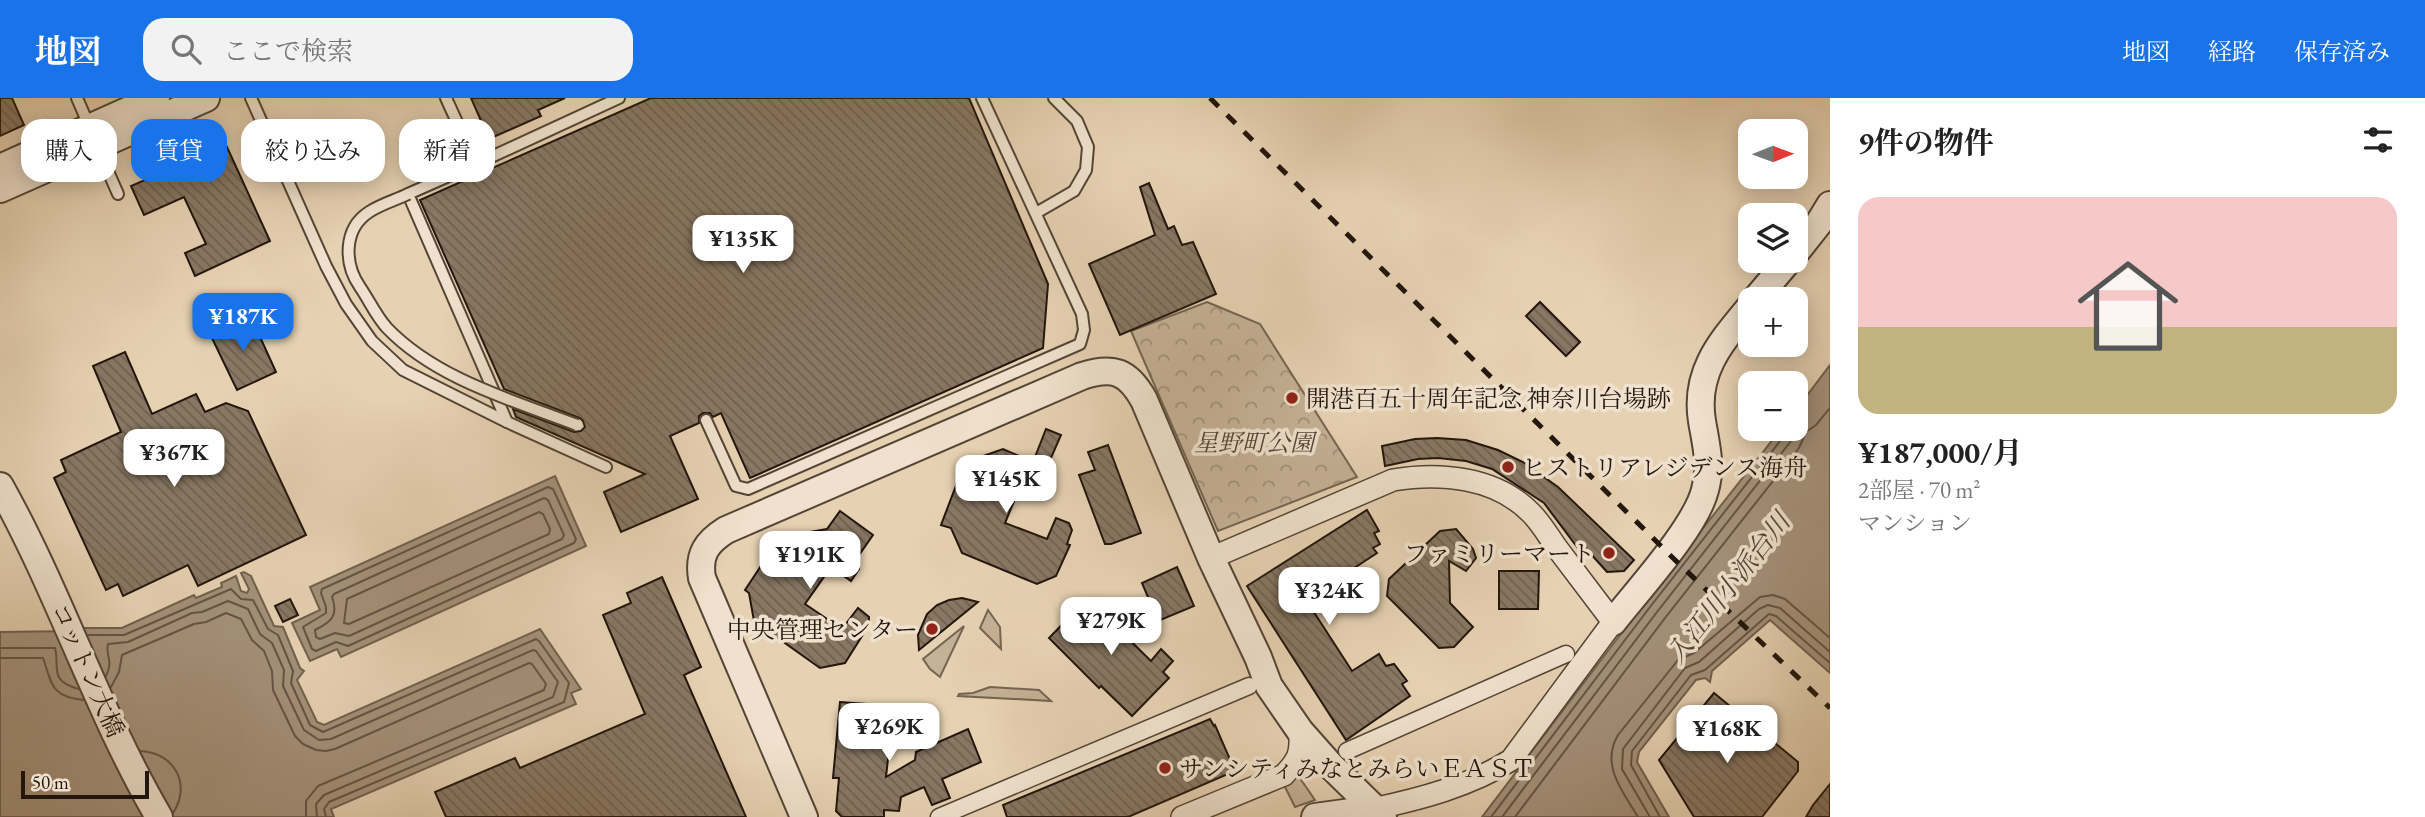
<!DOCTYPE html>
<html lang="ja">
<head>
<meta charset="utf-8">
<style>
	body { margin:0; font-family:"EB Garamond","Noto Serif JP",serif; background:#f2f2f2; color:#222; height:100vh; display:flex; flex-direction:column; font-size:26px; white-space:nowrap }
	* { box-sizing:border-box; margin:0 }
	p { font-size:23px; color:#767676 }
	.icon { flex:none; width:38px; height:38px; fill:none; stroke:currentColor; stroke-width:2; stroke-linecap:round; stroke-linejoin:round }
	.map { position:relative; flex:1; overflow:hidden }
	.drawer { display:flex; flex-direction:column; background:#fff; width:595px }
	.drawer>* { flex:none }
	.banner { position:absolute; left:21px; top:21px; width:665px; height:63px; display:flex; gap:14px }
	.needle { width:46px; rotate:89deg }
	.tools { position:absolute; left:1738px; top:21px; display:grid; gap:14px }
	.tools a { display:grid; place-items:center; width:70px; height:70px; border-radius:14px; background:#fff; box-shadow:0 4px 18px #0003; font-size:35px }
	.scale { position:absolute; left:21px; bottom:18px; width:128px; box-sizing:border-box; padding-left:7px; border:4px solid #23160d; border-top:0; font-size:19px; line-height:24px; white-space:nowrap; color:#23160d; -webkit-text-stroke:5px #efe1cd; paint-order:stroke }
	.price { position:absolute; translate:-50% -60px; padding:0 16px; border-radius:14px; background:#fff; color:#222; font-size:23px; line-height:46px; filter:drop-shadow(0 2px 4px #0008) }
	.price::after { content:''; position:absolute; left:50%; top:42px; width:21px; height:16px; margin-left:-10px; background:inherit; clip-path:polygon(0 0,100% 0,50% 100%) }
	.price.active { background:#1a73e8; color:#fff }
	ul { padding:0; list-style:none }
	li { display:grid; align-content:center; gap:14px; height:371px; padding:0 28px }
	li span { display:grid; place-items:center; height:217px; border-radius:21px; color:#555 }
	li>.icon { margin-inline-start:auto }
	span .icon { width:126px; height:126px; fill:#fffc; stroke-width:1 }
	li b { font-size:30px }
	h2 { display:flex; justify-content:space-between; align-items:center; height:84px; padding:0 28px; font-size:30px }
	.chip { padding:0 24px; border-radius:21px; background:#fff; box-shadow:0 4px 18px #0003; font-size:24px; line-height:63px }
	.chip.active { background:#1a73e8; color:#fff }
	header { display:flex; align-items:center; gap:42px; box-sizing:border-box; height:98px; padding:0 35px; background:#1a73e8; color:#fff }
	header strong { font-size:33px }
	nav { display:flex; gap:38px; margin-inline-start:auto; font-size:24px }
	.search { width:490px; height:63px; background:#f2f2f2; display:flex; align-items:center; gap:18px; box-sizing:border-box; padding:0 24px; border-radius:21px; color:#767676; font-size:26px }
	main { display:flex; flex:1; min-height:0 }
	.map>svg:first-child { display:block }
	.grass { fill:#c5b196; stroke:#746452; stroke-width:2 }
	.park { fill:url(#park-crowns); stroke:#746452; stroke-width:2 }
	.water { fill:#a4917a; stroke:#70604e; stroke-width:2 }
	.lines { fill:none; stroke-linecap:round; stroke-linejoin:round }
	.shore { stroke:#645444; stroke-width:2 }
	.building { fill:url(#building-back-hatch); stroke:#23160d; stroke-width:2 }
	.service-casing { stroke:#544536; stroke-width:14 }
	.pedestrian-casing { stroke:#544536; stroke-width:19 }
	.minor-casing { stroke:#544536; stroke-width:24 }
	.tertiary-casing { stroke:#544536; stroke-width:30 }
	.service { stroke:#efe1cd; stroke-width:10 }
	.pedestrian { stroke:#efe1cd; stroke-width:16 }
	.minor { stroke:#efe1cd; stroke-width:21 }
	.tertiary { stroke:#efe1cd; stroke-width:26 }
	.rail { stroke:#23160d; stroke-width:5; stroke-dasharray:12 12; stroke-linecap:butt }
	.service-bridge-casing { stroke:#544536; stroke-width:14; stroke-linecap:butt }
	.service-bridge { stroke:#efe1cd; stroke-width:10 }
	.poi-dot { fill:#8f2418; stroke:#efe1cd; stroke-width:2.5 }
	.labels { text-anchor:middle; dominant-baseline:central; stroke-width:7; stroke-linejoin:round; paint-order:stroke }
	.poi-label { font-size:24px; fill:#23160d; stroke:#efe1cd; text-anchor:start }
	.park-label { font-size:24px; font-style:italic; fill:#544436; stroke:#efe1cd }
	.street-label { font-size:24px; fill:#23160d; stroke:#efe1cd }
	.water-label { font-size:26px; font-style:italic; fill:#574739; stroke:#efe1cd }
</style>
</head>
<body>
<header>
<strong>地図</strong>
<div class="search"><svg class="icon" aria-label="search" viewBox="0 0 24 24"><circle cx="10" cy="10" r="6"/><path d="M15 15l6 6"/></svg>ここで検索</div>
<nav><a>地図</a><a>経路</a><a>保存済み</a></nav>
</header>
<main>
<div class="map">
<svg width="1830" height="719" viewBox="0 0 1830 719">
	<defs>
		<pattern id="park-crowns" width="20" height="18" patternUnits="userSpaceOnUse" patternTransform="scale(1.75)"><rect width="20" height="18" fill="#c5b196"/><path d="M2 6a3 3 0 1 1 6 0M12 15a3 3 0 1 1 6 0" fill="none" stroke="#a08f79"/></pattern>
		<pattern id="building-back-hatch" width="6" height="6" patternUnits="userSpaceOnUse" patternTransform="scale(1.75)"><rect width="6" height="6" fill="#887763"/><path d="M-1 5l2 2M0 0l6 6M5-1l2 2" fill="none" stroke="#6f6150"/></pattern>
	</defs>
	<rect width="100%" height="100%" fill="#e6d1b2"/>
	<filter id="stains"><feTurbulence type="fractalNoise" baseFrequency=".00286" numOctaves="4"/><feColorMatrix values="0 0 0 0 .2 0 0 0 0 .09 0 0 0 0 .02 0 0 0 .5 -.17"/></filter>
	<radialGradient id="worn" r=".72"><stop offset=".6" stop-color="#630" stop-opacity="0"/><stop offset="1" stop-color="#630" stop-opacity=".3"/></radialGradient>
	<g class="grass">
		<polygon points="988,512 1000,529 1001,551 980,530"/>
		<polygon points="964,528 940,579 930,571 923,561"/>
		<polygon points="990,589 1039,592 1051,603 958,598 959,596 973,595"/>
		<polygon points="1297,676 1315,702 1295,709 1283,685"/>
	</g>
	<polygon class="park" points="1207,204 1260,226 1357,379 1218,433 1131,233"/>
	<g class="water">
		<polygon points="1830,267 1830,575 1770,522 1712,573 1710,584 1705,580 1696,582 1639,654 1637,664 1669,719 1482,719 1645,504 1781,331 1796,331 1796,312"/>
		<polygon points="555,378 586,448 341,559 337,551 310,563 292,525 320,512 310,489"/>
		<polygon points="244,474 251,478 274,528 283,529 300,570 304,573 297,582 317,624 324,627 540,531 581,591 571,595 576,606 331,711 334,719 0,719 0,534 74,533 75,530 122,530 194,497 196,500 222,489 221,485 236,478 241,493 247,495 249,491 241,475"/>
	</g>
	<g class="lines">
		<g class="shore">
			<polygon points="548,389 553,391 576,441 574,445 348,548 336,544 316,553 312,551 303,529 326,515 326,509 321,495 322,491"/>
			<path d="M544,400L548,402L564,437L562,441L349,538L335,535L320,541L316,539L315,532C331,524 339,518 332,499L334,496Z"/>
			<polygon points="539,414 543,416 550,431 549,436 349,526 344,525 347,501"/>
			<polyline points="88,537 124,537 231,491 241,501 253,502 268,531 278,537 293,573 291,585 310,627 323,634 536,541 539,543 569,585 564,604 329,704 324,711 326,719"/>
			<path d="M0,550H55C60,569 48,583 79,591"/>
			<path d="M0,560H43C52,585 50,599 84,602"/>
			<path d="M106,578C114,562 105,557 108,546L128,544L192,515L202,514L228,503L248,511L260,536L272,545L284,572L283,588L304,632L319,642L331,641L533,552L536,553L558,584L553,599L324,697L316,706L317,719"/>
			<polyline points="111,589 119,574 122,557 194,526 206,524 226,515 241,521 252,542 264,553 272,573 273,592 295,638 303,646 316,652 326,653 335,651 529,565 532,566 546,586 544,592 318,688 306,703 306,719"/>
			<path d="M141,653C174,655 192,686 173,715"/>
			<polyline points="1491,719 1650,509 1784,338 1786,331"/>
			<polyline points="1502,719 1657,514 1791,343 1794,331"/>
			<polyline points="1515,719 1665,520 1799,350 1806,334 1816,327 1830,310"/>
			<path d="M1638,719C1623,694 1600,667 1618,637L1678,562L1694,555L1760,499L1773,497L1785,501L1830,540"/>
			<polyline points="1650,719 1622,671 1623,651 1685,570 1699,564 1759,511 1768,507 1780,510 1830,554"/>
			<polyline points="1660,719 1631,667 1632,653 1691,577 1705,572 1769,516 1776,518 1830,565"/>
		</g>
	</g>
	<g class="building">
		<polygon points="0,0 12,0 24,27 0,38"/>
		<polygon points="471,0 565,0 538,12 541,18 489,41"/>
		<polygon points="651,0 969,0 1048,186 1043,250 750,380 721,315 713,319 710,315 703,315 699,318 699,325 670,338 698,401 621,434 604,394 645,376 516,319 513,311 574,334 581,333 585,329 583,323 580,320 504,291 420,102"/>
		<polygon points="221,36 270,143 195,178 185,155 206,146 184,99 144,117 131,88 171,71 167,61"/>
		<polygon points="1149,85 1168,131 1174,128 1182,147 1193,144 1216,196 1120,237 1089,166 1155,137 1140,89"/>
		<polygon points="1540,204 1580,244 1566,258 1526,218"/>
		<polygon points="250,217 276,274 237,292 210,236"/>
		<polygon points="125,254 152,316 196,296 205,314 226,305 248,313 306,437 198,488 188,467 123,498 118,486 106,492 54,380 66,374 61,362 121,334 93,268"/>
		<polygon points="1046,331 1061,337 1047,369 1050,379 1044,392 1022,384 1005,425 1047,441 1056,420 1069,425 1072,432 1067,446 1070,447 1056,478 1037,486 962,455 951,430 941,427 965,364 979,369 983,358 1003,351 1033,364"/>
		<polygon points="1437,340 1466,342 1498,352 1523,364 1558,389 1634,462 1624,473 1607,474 1581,445 1577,449 1544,405 1492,371 1466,363 1438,360 1418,361 1385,368 1382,348 1415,341"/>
		<polygon points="1108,347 1141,435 1111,446 1105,446 1079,377 1095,372 1088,354"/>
		<polygon points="1367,412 1379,433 1374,435 1380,446 1373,450 1377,455 1336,482 1341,490 1310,508 1352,573 1379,556 1386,568 1394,566 1407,583 1402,586 1410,598 1346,642 1247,488"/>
		<polygon points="840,413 873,437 857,460 859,471 851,483 831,469 805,506 842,531 858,510 869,519 869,527 845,565 820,570 754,523 749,495 745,492 780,439 791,445 799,436 827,431"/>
		<polygon points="1456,431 1473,451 1476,460 1466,473 1449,463 1450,505 1473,529 1454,549 1439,550 1387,498 1389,481 1440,433"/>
		<polygon points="1177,469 1194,508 1158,523 1142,485"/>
		<polygon points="1499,473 1539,473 1538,511 1499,511"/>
		<polygon points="662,479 701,569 684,577 746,719 446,719 435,694 515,660 520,670 645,616 603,517 631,505 627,495"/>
		<polygon points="962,500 978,504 919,552 918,537 927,516 937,507 949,502"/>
		<polygon points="290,501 298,517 283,524 275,508"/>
		<polygon points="1086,502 1096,511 1102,502 1109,516 1106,519 1151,563 1161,551 1173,563 1163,574 1169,580 1132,618 1101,588 1099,590 1049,540"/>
		<polygon points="1714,595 1798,664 1798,673 1762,719 1694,719 1659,662"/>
		<polygon points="840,604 893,608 891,620 904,621 903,634 891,633 886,679 915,662 916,654 968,631 981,664 942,681 950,700 932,707 924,689 901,699 899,713 884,712 884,719 842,719 836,713 839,680 833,680"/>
		<polygon points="1210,621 1214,628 1215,627 1235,673 1128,719 1007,719 1003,707"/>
		<polygon points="1830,686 1830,719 1806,719 1813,707"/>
	</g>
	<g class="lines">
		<g class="service-casing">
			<g id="service">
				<polyline points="77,0 90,30"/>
				<polyline points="251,0 326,168 346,206 372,243 403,272 507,324 408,96 476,66"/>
				<polyline points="446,0 476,66 619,0"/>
				<polyline points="97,48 118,96"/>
				<polyline points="1036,115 1074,93 1086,72 1088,49 1077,23 1054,0"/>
				<polyline points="706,322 736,388 748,391 1080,246 1084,232 1082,216 982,0"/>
				<polyline points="507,324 606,369"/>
			</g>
		</g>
		<g class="pedestrian-casing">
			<g id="pedestrian">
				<polyline points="1347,653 1566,556"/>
				<polyline points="939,719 1249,588"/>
			</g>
		</g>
		<g class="minor-casing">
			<g id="minor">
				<path d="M1211,460L1393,382C1440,374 1496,379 1531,415C1541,425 1549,439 1557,450C1576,475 1594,499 1613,524L1511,662C1470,688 1420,701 1373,711"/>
				<path d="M1182,719L1284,677C1299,661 1301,655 1300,633"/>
			</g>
		</g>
		<g class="tertiary-casing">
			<g id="tertiary">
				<polyline points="0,70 156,0"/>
				<polyline points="0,91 206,0"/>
				<polyline points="1796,154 1819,125 1830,107"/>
				<polyline points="1756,201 1788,163"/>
				<path d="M0,388C60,495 97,613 159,719"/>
				<path d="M1613,524C1638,492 1696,429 1705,392C1712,368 1706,347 1702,323C1694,274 1721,244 1750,209"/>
				<path d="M804,719L702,480C698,456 707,444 726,432L1082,278C1113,268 1128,273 1144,302L1211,460L1258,559L1269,588L1300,633L1331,668L1383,719"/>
				<polyline points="1315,719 1373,711"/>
			</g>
		</g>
		<use href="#service" class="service"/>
		<use href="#pedestrian" class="pedestrian"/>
		<use href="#minor" class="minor"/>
		<use href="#tertiary" class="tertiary"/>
		<polyline class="rail" points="1210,0 1674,461 1830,610"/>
		<g class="service-bridge-casing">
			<path id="service-bridge" d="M408,96C396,102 381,106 369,114C343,131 344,166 360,189C369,202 376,218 387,230C436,281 512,302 577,327"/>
		</g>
		<use href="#service-bridge" class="service-bridge"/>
	</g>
	<g class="poi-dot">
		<circle cx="1292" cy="300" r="7"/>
		<circle cx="1508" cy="369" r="7"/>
		<circle cx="1609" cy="455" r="7"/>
		<circle cx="932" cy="531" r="7"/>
		<circle cx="1165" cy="670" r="7"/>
	</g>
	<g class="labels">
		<g class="poi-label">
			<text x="1306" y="300">開港百五十周年記念 神奈川台場跡</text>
			<text x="1522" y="369">ヒストリアレジデンス海舟</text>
			<text x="1595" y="455" text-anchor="end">ファミリーマート</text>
			<text x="918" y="531" text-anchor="end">中央管理センター</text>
			<text x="1179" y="670">サンシティみなとみらいＥＡＳＴ</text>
		</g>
		<g class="park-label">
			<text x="1254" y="344">星野町公園</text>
		</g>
		<g class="street-label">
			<text transform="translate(88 572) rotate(66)">コットン大橋</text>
		</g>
		<g class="water-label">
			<text transform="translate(1728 490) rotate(-52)">入江川小派台川</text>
		</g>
	</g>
	<rect width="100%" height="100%" filter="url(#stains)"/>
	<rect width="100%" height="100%" fill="url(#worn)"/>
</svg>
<div class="tools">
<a><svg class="needle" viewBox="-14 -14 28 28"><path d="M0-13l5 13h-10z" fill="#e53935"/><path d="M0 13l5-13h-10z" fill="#767676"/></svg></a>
<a><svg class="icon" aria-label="layers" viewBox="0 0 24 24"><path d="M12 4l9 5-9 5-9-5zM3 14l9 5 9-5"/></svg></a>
<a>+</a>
<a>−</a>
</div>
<div class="scale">50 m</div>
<b class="price" style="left:743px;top:177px">¥135K</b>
<b class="price active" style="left:243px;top:255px">¥187K</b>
<b class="price" style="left:174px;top:391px">¥367K</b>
<b class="price" style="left:1006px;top:417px">¥145K</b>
<b class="price" style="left:810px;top:493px">¥191K</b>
<b class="price" style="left:1329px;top:529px">¥324K</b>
<b class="price" style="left:1111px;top:559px">¥279K</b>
<b class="price" style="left:889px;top:665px">¥269K</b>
<b class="price" style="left:1727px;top:667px">¥168K</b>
<div class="banner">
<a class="chip">購入</a>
<a class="chip active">賃貸</a>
<a class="chip">絞り込み</a>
<a class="chip">新着</a>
</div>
</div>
<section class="drawer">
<h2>9件の物件<svg class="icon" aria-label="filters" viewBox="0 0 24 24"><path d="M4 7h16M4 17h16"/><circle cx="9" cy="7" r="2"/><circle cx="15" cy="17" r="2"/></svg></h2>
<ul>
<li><span style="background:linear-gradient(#f6c9c9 60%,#c2b280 0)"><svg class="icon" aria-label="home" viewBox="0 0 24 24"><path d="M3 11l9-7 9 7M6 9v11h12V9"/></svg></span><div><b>¥187,000/月</b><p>2部屋 · 70 m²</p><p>マンション</p></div></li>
</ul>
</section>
</main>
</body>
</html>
